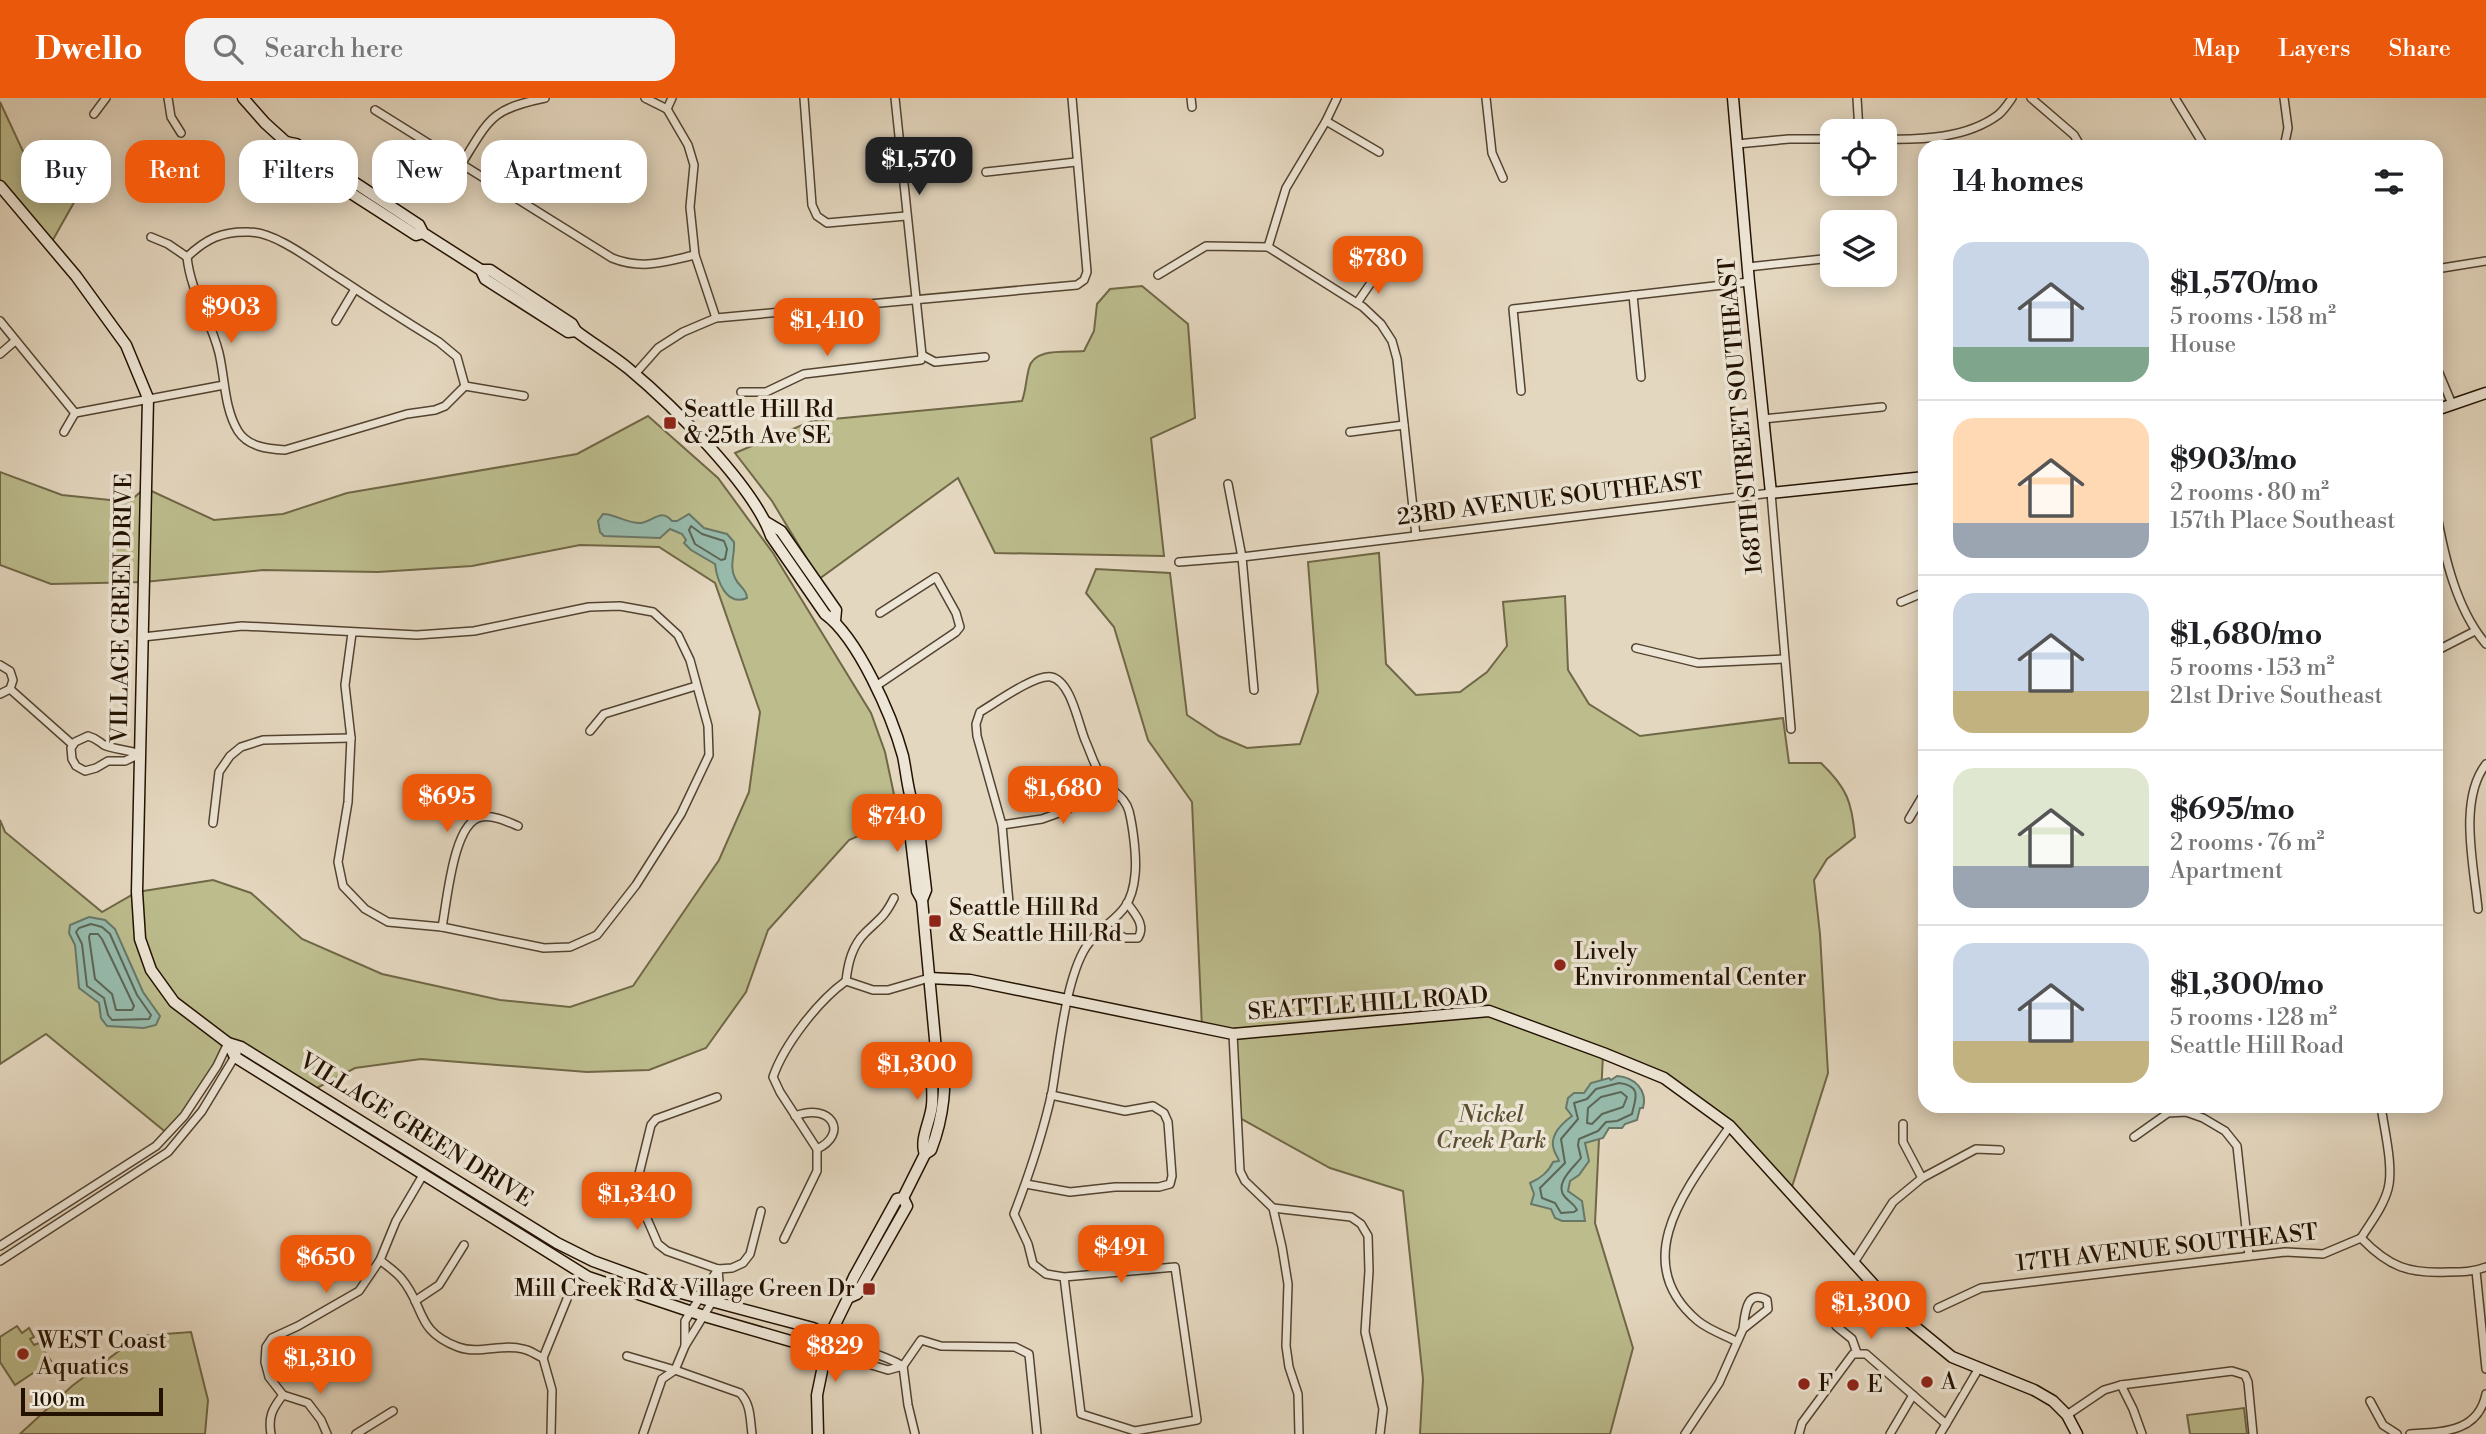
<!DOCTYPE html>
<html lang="en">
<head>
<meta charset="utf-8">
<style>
	body { margin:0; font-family:"Libre Bodoni",serif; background:#f2f2f2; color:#202124; height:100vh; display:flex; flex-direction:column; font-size:26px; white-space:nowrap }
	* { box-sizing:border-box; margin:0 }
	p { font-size:23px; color:#757577 }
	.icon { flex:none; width:38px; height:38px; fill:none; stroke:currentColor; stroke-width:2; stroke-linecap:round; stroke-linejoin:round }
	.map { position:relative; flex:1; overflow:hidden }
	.details { position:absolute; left:1918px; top:42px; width:525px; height:973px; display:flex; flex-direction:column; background:#fff; border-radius:21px; box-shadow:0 4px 18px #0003 }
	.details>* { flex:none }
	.top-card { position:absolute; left:21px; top:42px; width:665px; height:63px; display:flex; gap:14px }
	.fabs { position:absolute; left:1820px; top:21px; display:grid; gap:14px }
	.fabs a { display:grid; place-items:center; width:77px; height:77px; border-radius:14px; background:#fff; box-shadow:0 4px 18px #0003; font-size:35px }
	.scale { position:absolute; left:21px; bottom:18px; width:142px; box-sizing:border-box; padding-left:7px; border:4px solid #231200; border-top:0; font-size:19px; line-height:24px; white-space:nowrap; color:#231200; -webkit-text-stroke:5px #ede5d5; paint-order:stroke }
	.price { position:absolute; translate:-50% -60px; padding:0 16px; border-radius:14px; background:#ea580c; color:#fff; font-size:23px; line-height:46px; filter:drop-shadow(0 2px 4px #0008) }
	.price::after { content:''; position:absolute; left:50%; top:42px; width:21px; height:16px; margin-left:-10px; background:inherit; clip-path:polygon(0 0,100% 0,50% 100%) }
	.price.current { background:#222; color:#fff }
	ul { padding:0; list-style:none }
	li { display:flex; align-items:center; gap:21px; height:175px; padding:0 35px }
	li+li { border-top:2px solid #e0e0e0 }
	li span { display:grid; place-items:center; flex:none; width:196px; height:140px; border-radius:21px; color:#555 }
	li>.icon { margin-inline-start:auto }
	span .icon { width:84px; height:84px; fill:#fffc; stroke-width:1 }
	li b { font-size:30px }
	h2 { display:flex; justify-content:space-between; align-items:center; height:84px; padding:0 35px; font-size:30px }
	.tag { padding:0 24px; border-radius:21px; background:#fff; box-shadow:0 4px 18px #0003; font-size:24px; line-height:63px }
	.tag.current { background:#ea580c; color:#fff }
	header { display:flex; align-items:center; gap:42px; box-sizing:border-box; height:98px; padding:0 35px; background:#ea580c; color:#fff }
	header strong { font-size:33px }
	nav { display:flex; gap:38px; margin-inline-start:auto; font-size:24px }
	.search { width:490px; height:63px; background:#f2f2f2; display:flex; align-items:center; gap:18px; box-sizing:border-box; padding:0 24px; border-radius:21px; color:#757577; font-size:26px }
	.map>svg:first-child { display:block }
	.green { fill:#bcbc8d; stroke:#706746; stroke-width:2 }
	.water { fill:#97baab; stroke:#697767; stroke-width:2 }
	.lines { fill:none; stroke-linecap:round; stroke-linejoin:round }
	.shore { stroke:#5d6656; stroke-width:2 }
	.street-casing { stroke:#534330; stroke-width:10 }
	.secondary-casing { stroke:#231200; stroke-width:13 }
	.street { stroke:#ede5d5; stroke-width:7 }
	.secondary { stroke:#ede5d5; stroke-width:10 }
	.poi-dot { fill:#8f2418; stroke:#ede5d5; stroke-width:2.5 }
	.labels { text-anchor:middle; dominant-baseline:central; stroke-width:7; stroke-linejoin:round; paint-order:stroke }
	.poi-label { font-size:23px; fill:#231200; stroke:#ede5d5; text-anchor:start }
	.street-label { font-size:23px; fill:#231200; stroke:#ede5d5 }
	.park-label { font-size:23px; font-style:italic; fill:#594e31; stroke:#ede5d5 }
</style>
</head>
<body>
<header>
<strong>Dwello</strong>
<div class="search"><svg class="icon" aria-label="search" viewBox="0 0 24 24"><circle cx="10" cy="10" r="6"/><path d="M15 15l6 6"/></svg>Search here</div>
<nav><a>Map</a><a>Layers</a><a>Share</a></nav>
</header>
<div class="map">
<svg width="2486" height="1336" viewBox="0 0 2486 1336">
	<rect width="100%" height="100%" fill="#e4d7bf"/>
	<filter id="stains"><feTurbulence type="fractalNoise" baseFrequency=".00286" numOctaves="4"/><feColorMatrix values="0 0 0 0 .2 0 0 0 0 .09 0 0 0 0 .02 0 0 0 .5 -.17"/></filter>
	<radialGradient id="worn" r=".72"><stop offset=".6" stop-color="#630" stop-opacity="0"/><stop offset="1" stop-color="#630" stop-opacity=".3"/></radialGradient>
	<g class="green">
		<polygon points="0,4 41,92 79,78 81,92 50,147 0,88"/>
		<path d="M1142,188L1188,226L1195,320L1151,340L1164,458L995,455L958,380L819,481L772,403L735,355L812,323L1022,303C1026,292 1026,281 1029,270C1034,249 1067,255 1084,253L1094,233L1097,206L1110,191Z"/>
		<polygon points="648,318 718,380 773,455 871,615 885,654 899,720 849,742 768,832 746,894 706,950 649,972 587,974 421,961 355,970 313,992 228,946 168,1036 46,936 0,966 0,722 5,734 102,814 137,794 213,782 251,795 302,841 382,876 500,902 570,909 633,888 719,762 749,694 760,614 715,485 659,449 580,447 472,468 378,474 263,472 144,484 51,486 0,467 0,374 62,397 129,404 145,390 214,422 283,416 347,395 577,356"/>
		<path d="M1379,455L1386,566L1416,597L1460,594L1487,574L1507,548L1503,504L1565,498L1568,572L1589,606L1640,638L1783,620L1789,665H1821C1847,690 1852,704 1855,739L1827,761L1814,782L1820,836L1828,975L1790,1095L1730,1028L1664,980L1603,956L1595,1125L1633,1250L1610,1336H1420L1423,1281L1403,1093L1330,1070L1236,1018L1233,936L1202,930L1192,704L1148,642L1114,529L1086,495L1096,471L1170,475L1187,617L1219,638L1247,650L1300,646L1318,594L1308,464Z"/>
		<polygon points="17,1228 22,1235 29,1230 34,1239 30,1241 34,1247 39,1245 51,1263 15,1287 0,1264 0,1239"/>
		<polygon points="191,1234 208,1302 205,1336 20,1336 72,1288 139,1238"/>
		<polygon points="2244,1310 2247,1336 2190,1336 2187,1317"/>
	</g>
	<g class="water">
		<path d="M603,416C615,416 628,426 641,425C654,423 661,410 672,423H677L689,416L704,430L727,436L734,444C735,457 729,468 735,480C739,489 747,491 747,500C726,509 717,482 715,466L691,452L684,445L686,442L682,436L670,431L660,440L604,438L600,434L598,423Z"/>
		<polygon points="89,819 105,822 115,831 143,894 160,918 156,927 144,930 107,928 101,920 99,905 79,890 75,847 69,835 70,827"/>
		<path d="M1617,978C1634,979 1648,992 1643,1010H1640L1637,1022L1625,1026L1622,1030H1609L1603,1040L1585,1045L1589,1063L1579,1077L1570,1083L1568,1093L1582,1103L1585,1123H1562L1555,1120L1551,1111L1531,1106L1534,1096L1530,1085C1540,1081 1549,1073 1553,1064L1559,1063C1558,1059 1555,1056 1554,1052C1549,1038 1561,1026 1572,1018L1566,1010L1568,1000L1574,995H1584L1591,985L1609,980L1611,982Z"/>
	</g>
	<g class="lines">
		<g class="shore">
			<polygon points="691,428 702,436 724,443 727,451 725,461 721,462 695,446 689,432"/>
			<polygon points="91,826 102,829 110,836 137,897 151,917 149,921 112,922 108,917 104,900 87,888 82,846 76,834 79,830"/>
			<polygon points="90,836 98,836 102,841 134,908 132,912 116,912 112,896 95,881 89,839"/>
			<path d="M1619,985C1643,988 1635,1001 1632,1016L1617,1023L1606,1024L1598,1033L1579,1041L1578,1047L1581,1060C1574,1069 1553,1086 1565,1099C1570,1105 1574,1105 1577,1112L1574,1114L1561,1115L1555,1105L1542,1100L1540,1090L1565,1065L1561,1041L1578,1021L1574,1005L1587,1001L1596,991Z"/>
			<polygon points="1621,994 1627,999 1623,1009 1602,1016 1592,1026 1587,1025 1588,1010 1601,999"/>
		</g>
		<g class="street-casing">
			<g id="street">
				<polyline points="168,0 171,19 181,35"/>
				<polyline points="645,0 667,11"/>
				<polyline points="804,0 812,107 817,118 827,125 906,118"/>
				<polyline points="1191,0 1192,9"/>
				<polyline points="1337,0 1326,23 1286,90 1268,149 1363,209 1381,226 1392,243 1397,261 1416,438"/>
				<polyline points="1486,0 1492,55 1503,80"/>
				<polyline points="1857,0 1859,33"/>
				<polyline points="2031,0 2074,37 2081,49"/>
				<polyline points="2175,0 2205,49"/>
				<polyline points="2284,0 2288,30 2284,49"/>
				<polyline points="667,11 688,47 694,67 690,109 695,157 716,220"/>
				<polyline points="667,11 672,0"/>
				<path d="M375,12L612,160C642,172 664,164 695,157"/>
				<polyline points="94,16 106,0"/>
				<polyline points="1326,23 1379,54"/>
				<path d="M1885,41C1922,42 1967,40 1998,17C2003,13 2008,6 2012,0"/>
				<polyline points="1737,46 1789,41 1832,41"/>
				<path d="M462,65C490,20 491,11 545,0"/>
				<polyline points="986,74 1076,64"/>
				<polyline points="151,139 168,146 187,159"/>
				<path d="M187,159C191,196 210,219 219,255C225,280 224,310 238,333C248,349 268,351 285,352L407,316L435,312L445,308L465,288"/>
				<path d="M187,159C206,141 222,133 249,134C277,134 316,166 339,180C372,202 405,223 439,244L457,259L465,288"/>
				<polyline points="1748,169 1832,160"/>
				<polyline points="2436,171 2486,163"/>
				<polyline points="1158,177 1206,148 1268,149"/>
				<polyline points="1633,197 1641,279"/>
				<polyline points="1357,205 1377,176"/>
				<polyline points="0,223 75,315 224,287"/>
				<polyline points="336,223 355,191"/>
				<polyline points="0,256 15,243"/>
				<polyline points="922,257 935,264 985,259"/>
				<polyline points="2436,268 2452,306"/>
				<polyline points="635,276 658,250 683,234 716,220 1077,187 1084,182 1087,174 1072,0"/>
				<polyline points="465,288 524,298"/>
				<polyline points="1521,293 1513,211 1749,184"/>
				<polyline points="741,294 766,294 804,276 921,262 922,257 895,0"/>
				<polyline points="1763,321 1882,309"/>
				<polyline points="64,334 75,315"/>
				<polyline points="1350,334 1404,327"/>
				<polyline points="1228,386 1242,459 1254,592"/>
				<path d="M2436,412C2444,457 2456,511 2486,546"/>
				<polyline points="1179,464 1242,459 1771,395 1791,631"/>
				<polyline points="1901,504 1925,494"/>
				<polyline points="143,539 242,528 417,537 474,533 589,509 620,508 653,514 678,537 690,562 708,628 709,657 681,716 636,787 597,837 570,849 544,850 442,829 388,824 365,811 343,788 338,764 348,704 351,640 345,587 352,535"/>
				<polyline points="1636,550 1698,565 1784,561"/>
				<polyline points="2436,553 2475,533"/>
				<polyline points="0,567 10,573 13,582 10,591 0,596"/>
				<polyline points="876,588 956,534 960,529 956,515 936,479 880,515"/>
				<polyline points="10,591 73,647"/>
				<polyline points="590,633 604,616 696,588"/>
				<path d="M88,638C96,640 98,643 104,647C112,651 129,652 140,656L125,663H108L96,670L85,673L76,668L72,661L71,650L75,644Z"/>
				<polyline points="1909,721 1925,694"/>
				<polyline points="213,725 219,674 230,658 241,649 263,642 351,640"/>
				<polyline points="1002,727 1042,721 1067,712 1105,685"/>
				<path d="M1009,805L1002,727L977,638L976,626L980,614C994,606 1035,576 1051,579C1071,583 1078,625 1085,642C1091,655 1096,674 1106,685C1114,695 1125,699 1129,713C1133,729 1137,760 1135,777C1131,822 1105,820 1086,849C1065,882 1059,954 1052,994C1043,1035 1029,1077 1014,1116L1028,1146L1033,1166L1046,1176L1064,1179L1081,1316L1135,1333L1197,1322L1175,1169L1064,1179"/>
				<path d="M2478,811C2474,768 2458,702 2486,666"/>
				<path d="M442,829C447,805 453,724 481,719C494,717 506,723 518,728"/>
				<path d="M1105,830L1125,840H1138C1146,827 1135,816 1127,805"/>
				<path d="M846,883C848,865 852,848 865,835C879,821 884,820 894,800"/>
				<polyline points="846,883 873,892 888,892 929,880"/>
				<polyline points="1233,936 1240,1073 1245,1083 1273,1110 1282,1149 1288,1186 1286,1248 1289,1269 1298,1296 1299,1336"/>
				<polyline points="717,999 656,1021 651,1027 637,1084 638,1100 658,1146 667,1153 718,1171 732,1170 743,1165 750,1156 761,1113"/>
				<path d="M795,1018C832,1004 849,1036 817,1051"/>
				<polyline points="1903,1026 1903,1044 1922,1080"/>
				<path d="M1730,1028C1690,1086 1625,1162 1698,1223C1709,1232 1724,1237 1736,1243"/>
				<polyline points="2134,1039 2168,1015 2186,1014 2203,1020 2225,1033 2237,1048 2249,1158"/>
				<polyline points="1026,1086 1070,1094 1115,1089 1159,1089 1170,1086 1172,1078 1168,1024 1164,1015 1153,1008 1125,1013 1051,997"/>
				<polyline points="1273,1110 1351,1119 1361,1126 1368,1138 1369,1173 1365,1234 1383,1311 1380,1336"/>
				<path d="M2361,1140C2371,1124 2383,1109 2388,1091C2394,1069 2384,1031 2381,1008"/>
				<path d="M784,1141L817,1073V1051L780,994L773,979C784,947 818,903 846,883"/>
				<polyline points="0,1148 156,1048 184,1018 217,968 228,945"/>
				<path d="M380,1162C387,1168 395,1173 401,1180C426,1209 414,1232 458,1249C479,1257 502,1245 523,1251C530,1252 536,1257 543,1260L552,1292L551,1336"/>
				<polyline points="0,1163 168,1054 202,1013 237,955"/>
				<polyline points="1853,1166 1893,1104 1922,1080 1976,1051 2000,1052"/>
				<polyline points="2476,1173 2486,1271"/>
				<polyline points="415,1203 439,1187 464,1147"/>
				<path d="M1938,1210L1981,1190L2285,1154L2323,1156L2361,1140C2389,1169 2409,1176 2448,1174C2461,1174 2474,1174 2486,1169"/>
				<polyline points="1836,1228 1852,1241 1857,1255"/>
				<path d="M829,1239C853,1251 880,1254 903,1268"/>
				<polyline points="685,1247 685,1223 718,1171"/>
				<polyline points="825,1253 888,1272 903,1268 921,1242 941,1248 1015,1249 1029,1256 1037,1336"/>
				<path d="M627,1258L675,1272L740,1295C751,1306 750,1321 752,1336"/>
				<polyline points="543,1260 567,1201"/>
				<polyline points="903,1268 908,1307 915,1336"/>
				<polyline points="2121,1287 2133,1311 2142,1336"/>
				<polyline points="2370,1303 2383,1327 2397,1336"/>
				<polyline points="2067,1317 2104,1292 2121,1287 2232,1273 2245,1277 2248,1284 2253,1336"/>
				<path d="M271,1336C268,1319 272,1311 283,1297"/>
				<polyline points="327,1336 321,1322 308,1305 283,1297 269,1279 265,1264 266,1249 272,1240 298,1228 359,1193 380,1162 396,1123 423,1077"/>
				<polyline points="356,1336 393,1313"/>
				<polyline points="643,1336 662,1281 675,1272 685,1248 712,1204 719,1183 718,1171"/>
				<path d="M1685,1336L1719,1285L1743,1231L1768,1211L1767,1202C1746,1191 1745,1215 1743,1231"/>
				<polyline points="1799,1336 1802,1325 1853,1256 1866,1256 1946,1326 1979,1270"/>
				<polyline points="1890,1336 1913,1297"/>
				<polyline points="1940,1336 1946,1326"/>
				<path d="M2410,1336C2442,1334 2478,1335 2486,1296"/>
			</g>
		</g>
		<g class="secondary-casing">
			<g id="secondary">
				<polyline points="243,0 265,25 286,44 290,53 315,72 416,137 423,135"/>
				<polyline points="1733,0 1749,184 1771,395 1925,379"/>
				<polyline points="286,44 296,46 419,127 423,135 481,172 485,181 568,234 576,233"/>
				<polyline points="0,88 76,178 126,247 148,300 137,794 140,841 151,872 174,904 228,945 241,949 557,1145 593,1163 681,1195 813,1230 829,1239"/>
				<path d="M481,172H490L572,226L576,233C593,246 612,257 629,271C671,306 754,388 771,438L825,516C858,540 892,618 903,658C907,677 908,699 917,716L926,792L922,802L936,952C952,977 941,1026 931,1052L925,1056L903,1100L897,1101L854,1179L848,1192V1200L829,1239L817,1297L818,1336"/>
				<polyline points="2436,312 2486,295"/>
				<polyline points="766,424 781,433 836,512 835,523"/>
				<polyline points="912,706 908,716 917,793 922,802"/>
				<polyline points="929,880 970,882 1233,936 1489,913 1603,955 1664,980 1730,1028 1902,1218 1952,1259 2034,1292 2053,1303 2067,1317 2077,1336"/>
				<polyline points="228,945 235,959 588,1179 704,1218 825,1253"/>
				<path d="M925,1056C919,1042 931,1022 932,1007C934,989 928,969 936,952"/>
				<polyline points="848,1200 857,1196 907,1108 903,1100"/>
			</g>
		</g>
		<use href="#street" class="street"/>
		<use href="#secondary" class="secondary"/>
	</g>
	<g class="poi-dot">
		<rect x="663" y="318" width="14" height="14" rx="3.5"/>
		<rect x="928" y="816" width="14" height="14" rx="3.5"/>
		<circle cx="1560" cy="867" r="7"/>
		<rect x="862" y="1184" width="14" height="14" rx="3.5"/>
		<circle cx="23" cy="1256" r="7"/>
		<circle cx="1927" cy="1284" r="7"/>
		<circle cx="1804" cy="1286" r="7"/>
		<circle cx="1853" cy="1287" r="7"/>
	</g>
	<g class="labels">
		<g class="poi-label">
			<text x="684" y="312">Seattle Hill Rd<tspan x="684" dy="26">&amp; 25th Ave SE</tspan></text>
			<text x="949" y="810">Seattle Hill Rd<tspan x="949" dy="26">&amp; Seattle Hill Rd</tspan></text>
			<text x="1574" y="854">Lively<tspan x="1574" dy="26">Environmental Center</tspan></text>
			<text x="855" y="1191" text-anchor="end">Mill Creek Rd &amp; Village Green Dr</text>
			<text x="37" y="1243">WEST Coast<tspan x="37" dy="26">Aquatics</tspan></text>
			<text x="1941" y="1284">A</text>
			<text x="1818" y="1286">F</text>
			<text x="1867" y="1287">E</text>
		</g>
		<g class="street-label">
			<text transform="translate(1741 318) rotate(-95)">168TH STREET SOUTHEAST</text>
			<text transform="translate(1550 401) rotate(-7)">23RD AVENUE SOUTHEAST</text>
			<text transform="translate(122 510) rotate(-89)">VILLAGE GREEN DRIVE</text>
			<text transform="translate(1368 906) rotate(-4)">SEATTLE HILL ROAD</text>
			<text transform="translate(416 1032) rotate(32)">VILLAGE GREEN DRIVE</text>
			<text transform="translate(2167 1150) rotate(-6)">17TH AVENUE SOUTHEAST</text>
		</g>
		<g class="park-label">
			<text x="1491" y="1017">Nickel<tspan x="1491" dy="26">Creek Park</tspan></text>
		</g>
	</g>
	<rect width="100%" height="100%" filter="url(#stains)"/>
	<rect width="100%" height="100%" fill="url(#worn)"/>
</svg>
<div class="fabs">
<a><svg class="icon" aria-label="locate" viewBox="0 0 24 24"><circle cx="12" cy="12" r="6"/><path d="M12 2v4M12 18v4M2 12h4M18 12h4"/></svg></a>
<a><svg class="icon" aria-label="layers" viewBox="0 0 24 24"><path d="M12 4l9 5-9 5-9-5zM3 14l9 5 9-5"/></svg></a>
</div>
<div class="scale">100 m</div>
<b class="price current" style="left:919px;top:99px">$1,570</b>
<b class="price" style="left:1378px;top:198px">$780</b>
<b class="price" style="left:231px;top:247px">$903</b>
<b class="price" style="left:827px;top:260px">$1,410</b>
<b class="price" style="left:1063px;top:728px">$1,680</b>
<b class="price" style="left:447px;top:736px">$695</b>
<b class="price" style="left:897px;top:756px">$740</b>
<b class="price" style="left:917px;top:1004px">$1,300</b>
<b class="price" style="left:637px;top:1134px">$1,340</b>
<b class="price" style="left:1121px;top:1187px">$491</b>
<b class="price" style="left:326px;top:1197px">$650</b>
<b class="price" style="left:1871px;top:1243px">$1,300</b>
<b class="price" style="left:835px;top:1286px">$829</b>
<b class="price" style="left:320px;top:1298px">$1,310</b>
<div class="top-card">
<a class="tag">Buy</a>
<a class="tag current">Rent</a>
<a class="tag">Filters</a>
<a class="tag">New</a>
<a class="tag">Apartment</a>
</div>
<section class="details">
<h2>14 homes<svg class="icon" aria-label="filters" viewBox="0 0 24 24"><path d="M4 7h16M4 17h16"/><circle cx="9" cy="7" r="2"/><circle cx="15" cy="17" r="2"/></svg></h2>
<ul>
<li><span style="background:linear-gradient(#c9d6e8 75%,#7fa58c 0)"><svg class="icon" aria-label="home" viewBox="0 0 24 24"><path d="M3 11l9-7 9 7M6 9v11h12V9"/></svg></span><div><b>$1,570/mo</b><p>5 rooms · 158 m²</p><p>House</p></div></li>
<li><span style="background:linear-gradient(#ffd9b3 75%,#9aa5b1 0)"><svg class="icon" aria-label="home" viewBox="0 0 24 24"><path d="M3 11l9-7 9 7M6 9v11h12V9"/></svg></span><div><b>$903/mo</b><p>2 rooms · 80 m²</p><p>157th Place Southeast</p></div></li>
<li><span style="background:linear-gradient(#c9d6e8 70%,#c2b280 0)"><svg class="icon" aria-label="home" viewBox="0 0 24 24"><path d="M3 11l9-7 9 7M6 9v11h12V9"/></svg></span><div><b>$1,680/mo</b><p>5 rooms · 153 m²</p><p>21st Drive Southeast</p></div></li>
<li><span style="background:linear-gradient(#dfe7d0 70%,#9aa5b1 0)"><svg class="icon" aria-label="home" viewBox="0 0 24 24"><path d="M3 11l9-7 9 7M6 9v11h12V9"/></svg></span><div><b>$695/mo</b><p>2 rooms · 76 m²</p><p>Apartment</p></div></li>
<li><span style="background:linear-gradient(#c9d6e8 70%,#c2b280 0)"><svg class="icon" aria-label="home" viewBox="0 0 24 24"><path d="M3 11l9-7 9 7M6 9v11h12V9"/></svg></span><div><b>$1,300/mo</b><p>5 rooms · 128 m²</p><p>Seattle Hill Road</p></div></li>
</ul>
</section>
</div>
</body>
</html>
